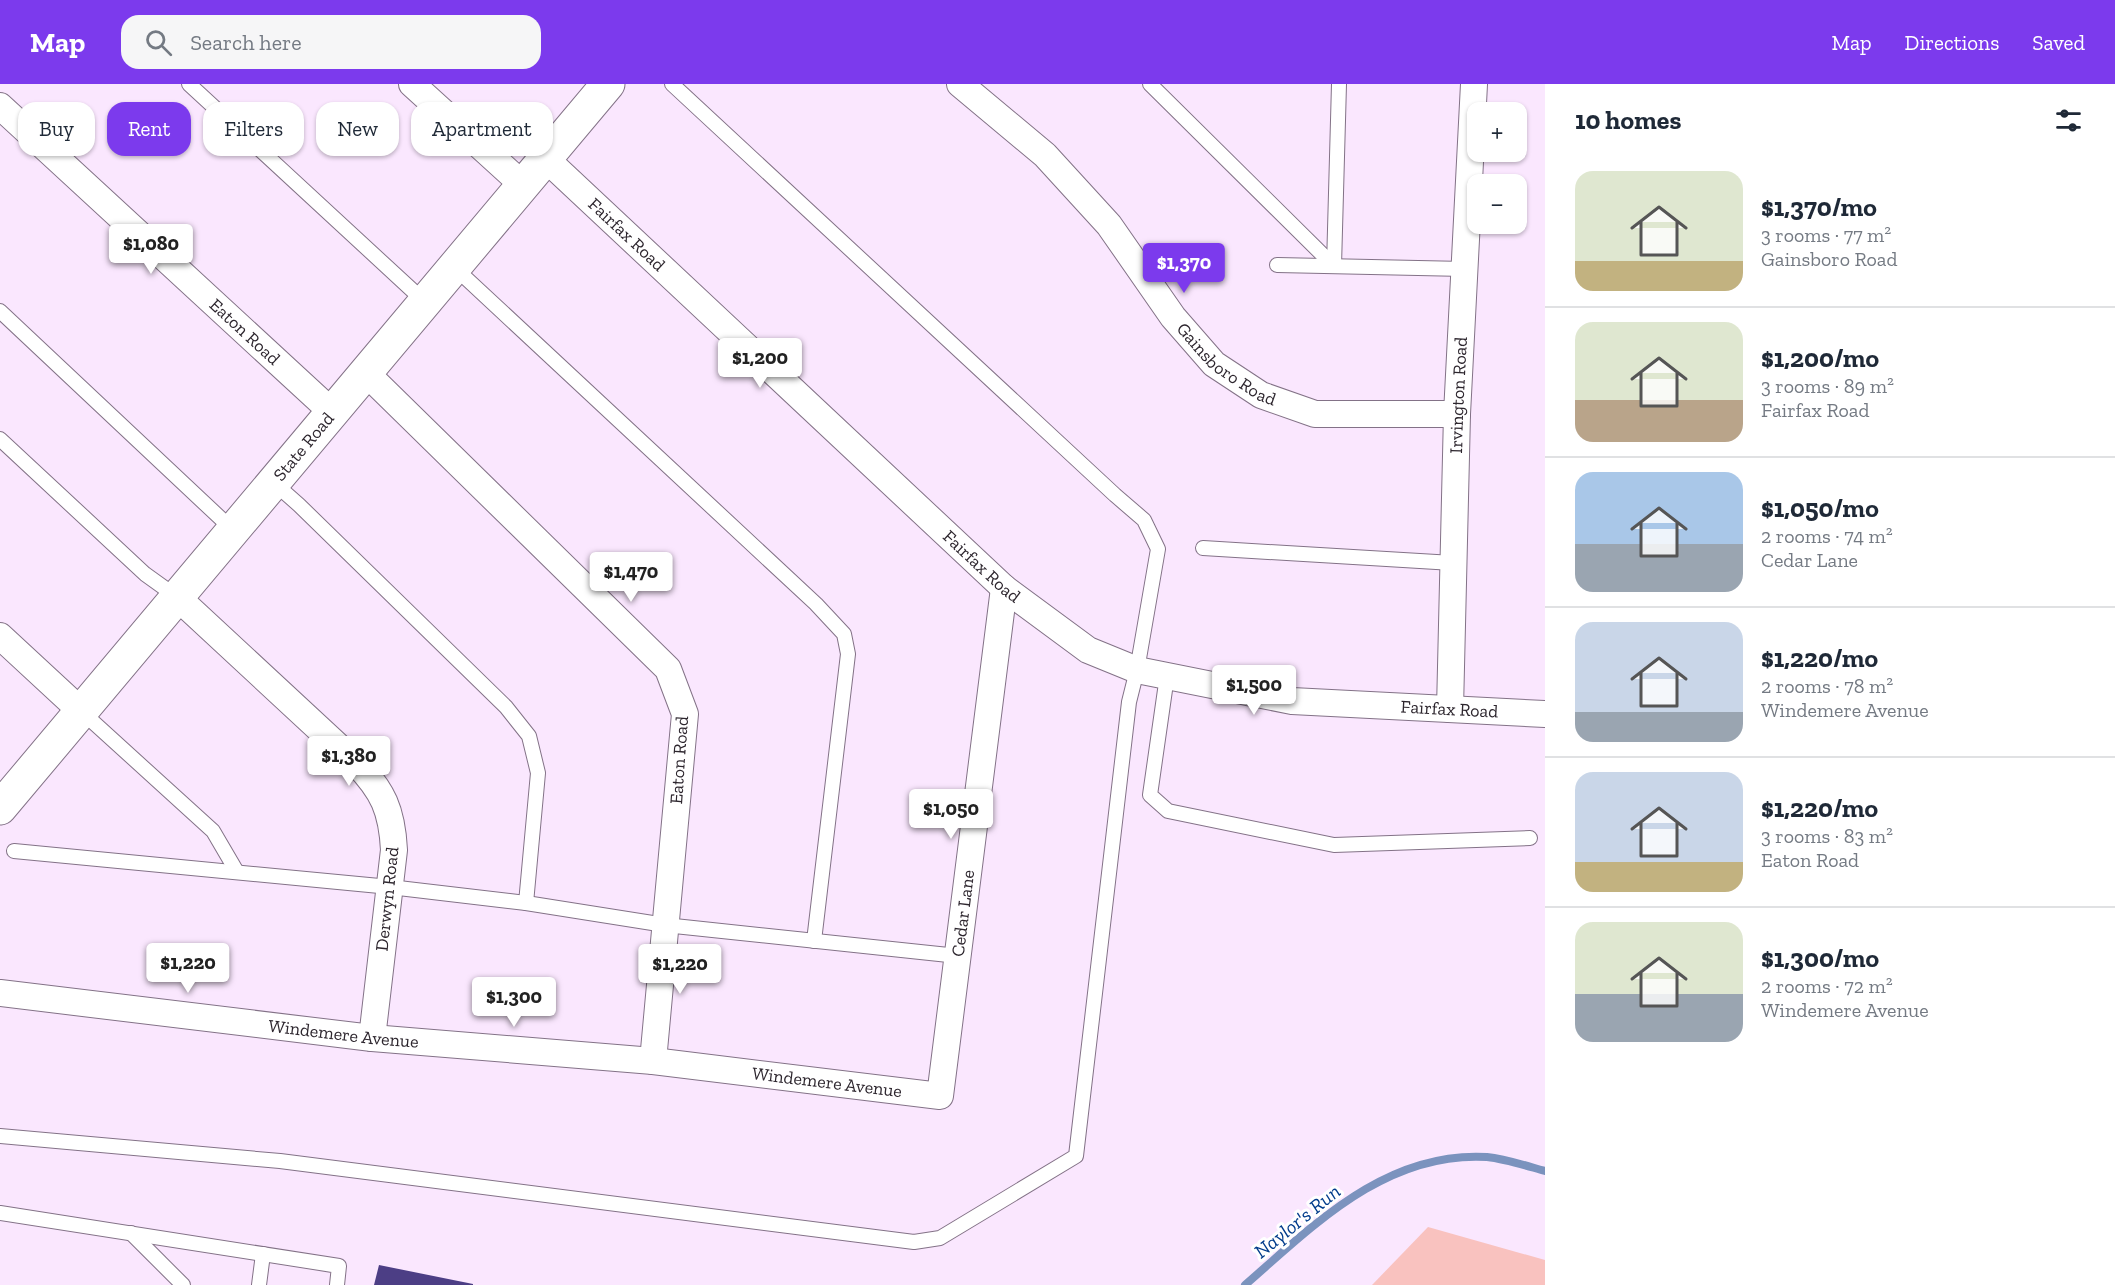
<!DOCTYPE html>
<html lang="en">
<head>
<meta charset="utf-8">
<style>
	body { margin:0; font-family:"Zilla Slab",serif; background:#f6f6f7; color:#1f2937; height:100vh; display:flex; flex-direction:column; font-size:22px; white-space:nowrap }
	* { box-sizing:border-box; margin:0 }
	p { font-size:20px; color:#747a83 }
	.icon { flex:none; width:33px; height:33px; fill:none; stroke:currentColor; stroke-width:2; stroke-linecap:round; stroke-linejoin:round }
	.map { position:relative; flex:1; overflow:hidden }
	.drawer { display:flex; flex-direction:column; background:#fff; width:570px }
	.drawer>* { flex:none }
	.guide { position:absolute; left:18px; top:18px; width:570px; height:54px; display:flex; gap:12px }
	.controls { position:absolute; left:1467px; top:18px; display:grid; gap:12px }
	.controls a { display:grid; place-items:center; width:60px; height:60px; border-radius:12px; background:#fff; box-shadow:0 2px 4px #0004; font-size:30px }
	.price { position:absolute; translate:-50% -51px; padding:0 14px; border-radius:6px; background:#fff; color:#222; font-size:20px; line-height:39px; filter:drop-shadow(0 2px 3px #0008) }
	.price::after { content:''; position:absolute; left:50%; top:36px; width:18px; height:14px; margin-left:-9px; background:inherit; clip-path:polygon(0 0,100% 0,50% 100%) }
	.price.on { background:#7c3aed; color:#fff }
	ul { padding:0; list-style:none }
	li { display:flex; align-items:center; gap:18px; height:150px; padding:0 30px }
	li+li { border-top:2px solid #e0e1e3 }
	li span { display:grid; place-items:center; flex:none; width:168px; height:120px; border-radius:18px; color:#555 }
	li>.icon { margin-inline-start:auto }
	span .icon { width:72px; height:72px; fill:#fffc; stroke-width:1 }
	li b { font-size:26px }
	h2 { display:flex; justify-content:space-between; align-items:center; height:72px; padding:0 30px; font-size:26px }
	.tag { padding:0 21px; border-radius:18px; background:#fff; box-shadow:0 2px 4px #0004; font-size:21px; line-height:54px }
	.tag.on { background:#7c3aed; color:#fff }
	header { display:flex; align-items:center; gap:36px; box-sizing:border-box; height:84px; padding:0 30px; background:#7c3aed; color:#fff }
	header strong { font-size:28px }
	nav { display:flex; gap:33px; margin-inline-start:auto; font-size:21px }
	.search { width:420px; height:54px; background:#f6f6f7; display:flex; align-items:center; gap:15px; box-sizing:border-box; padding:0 21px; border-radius:18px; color:#747a83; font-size:22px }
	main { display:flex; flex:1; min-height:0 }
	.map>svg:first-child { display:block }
	.green { fill:#f9c2bf }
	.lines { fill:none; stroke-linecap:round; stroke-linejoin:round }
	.stream { stroke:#7b93be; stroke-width:8 }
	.building { fill:#4c3e85 }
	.service-casing { stroke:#837287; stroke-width:16 }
	.minor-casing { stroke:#837287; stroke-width:28 }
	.primary-casing { stroke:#837287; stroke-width:35 }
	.service { stroke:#fff; stroke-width:14 }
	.minor { stroke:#fff; stroke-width:26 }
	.primary { stroke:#fff; stroke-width:33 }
	.labels { text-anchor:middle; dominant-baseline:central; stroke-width:6; stroke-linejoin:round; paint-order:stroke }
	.street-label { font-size:18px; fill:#2d262e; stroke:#fff }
	.water-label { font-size:20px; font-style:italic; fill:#003b8b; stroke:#fff }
</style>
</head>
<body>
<header>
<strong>Map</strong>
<div class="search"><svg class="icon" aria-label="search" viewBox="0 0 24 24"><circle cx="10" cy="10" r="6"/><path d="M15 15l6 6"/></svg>Search here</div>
<nav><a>Map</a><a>Directions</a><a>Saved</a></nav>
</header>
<main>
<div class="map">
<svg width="1545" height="1201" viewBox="0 0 1545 1201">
	<rect width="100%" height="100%" fill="#fae7fe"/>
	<polygon class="green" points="1428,1143 1545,1176 1545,1201 1372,1201"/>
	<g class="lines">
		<path class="stream" d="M1245,1201C1314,1141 1386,1067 1487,1073C1506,1075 1527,1082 1545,1087"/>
	</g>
	<polygon class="building" points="379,1181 473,1200 473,1201 374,1201"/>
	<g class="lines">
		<g class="service-casing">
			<g id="service">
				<polyline points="189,0 425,218"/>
				<polyline points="1150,0 1334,182"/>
				<polyline points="1277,181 1465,185"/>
				<polyline points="1334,182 1339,0"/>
				<polyline points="454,183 816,520 844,550 848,570 814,857"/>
				<polyline points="0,227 233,446"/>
				<polyline points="0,355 145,490 177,513"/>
				<polyline points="273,398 299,421 506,623 529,652 538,689 526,819"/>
				<polyline points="1203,464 1453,479"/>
				<polyline points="1167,592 1150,711 1168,727 1334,761 1530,754"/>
				<polyline points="81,627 213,747 237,788"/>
				<polyline points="14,767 390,803 526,819 665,841 958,872"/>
				<polyline points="0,1052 280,1077 914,1158 940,1154 1076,1072 1129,618 1137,586 1158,465 1144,436 1115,411 672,0"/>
				<polyline points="0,1129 339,1182 337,1201"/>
				<polyline points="131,1149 183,1201"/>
				<polyline points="259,1201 263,1170"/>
			</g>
		</g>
		<g class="minor-casing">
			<g id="minor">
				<polyline points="412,0 523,101"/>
				<path id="s1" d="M960,0L1045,71L1109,141L1173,233L1214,280L1261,311L1315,330H1457"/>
				<path id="s2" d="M0,22L332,328"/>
				<path id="s3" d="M545,74L1004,504L1088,566L1137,586L1292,617L1545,630"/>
				<polyline points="365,288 668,585 685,630 653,977"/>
				<path d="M177,513L356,679C383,707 392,726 394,766L372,954"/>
				<polyline points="0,552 81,627"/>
				<path id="s4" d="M1450,625L1457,330L1474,0"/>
				<path id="s5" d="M0,909L372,954L653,977L940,1012L1004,504"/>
			</g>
		</g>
		<g class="primary-casing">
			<g id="primary">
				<path id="s6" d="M0,724L608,0"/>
			</g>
		</g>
		<use href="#service" class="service"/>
		<use href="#minor" class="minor"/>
		<use href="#primary" class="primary"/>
	</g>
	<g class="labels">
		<g class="street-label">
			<text stroke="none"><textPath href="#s3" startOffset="112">Fairfax Road</textPath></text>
			<text stroke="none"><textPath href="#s2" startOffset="333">Eaton Road</textPath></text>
			<text stroke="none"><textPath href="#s1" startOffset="390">Gainsboro Road</textPath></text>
			<text stroke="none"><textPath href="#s4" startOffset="314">Irvington Road</textPath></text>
			<text stroke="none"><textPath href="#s6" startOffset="472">State Road</textPath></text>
			<text stroke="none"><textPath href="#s3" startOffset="598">Fairfax Road</textPath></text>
			<text stroke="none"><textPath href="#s3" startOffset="1102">Fairfax Road</textPath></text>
			<text transform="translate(679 676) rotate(-86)">Eaton Road</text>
			<text transform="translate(387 815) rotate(-84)">Derwyn Road</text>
			<text stroke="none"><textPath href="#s5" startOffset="1130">Cedar Lane</textPath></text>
			<text stroke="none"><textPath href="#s5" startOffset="346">Windemere Avenue</textPath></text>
			<text stroke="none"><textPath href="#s5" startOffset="832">Windemere Avenue</textPath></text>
		</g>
		<g class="water-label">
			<text transform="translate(1297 1137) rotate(-39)">Naylor's Run</text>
		</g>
	</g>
</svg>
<div class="controls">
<a>+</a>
<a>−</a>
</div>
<b class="price" style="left:151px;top:191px">$1,080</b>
<b class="price on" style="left:1184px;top:210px">$1,370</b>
<b class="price" style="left:760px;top:305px">$1,200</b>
<b class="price" style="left:631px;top:519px">$1,470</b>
<b class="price" style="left:1254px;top:632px">$1,500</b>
<b class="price" style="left:349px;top:703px">$1,380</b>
<b class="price" style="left:951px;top:756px">$1,050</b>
<b class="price" style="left:188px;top:910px">$1,220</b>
<b class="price" style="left:680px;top:911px">$1,220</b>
<b class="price" style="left:514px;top:944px">$1,300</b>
<div class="guide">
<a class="tag">Buy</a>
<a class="tag on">Rent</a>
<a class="tag">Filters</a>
<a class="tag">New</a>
<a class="tag">Apartment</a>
</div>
</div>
<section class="drawer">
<h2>10 homes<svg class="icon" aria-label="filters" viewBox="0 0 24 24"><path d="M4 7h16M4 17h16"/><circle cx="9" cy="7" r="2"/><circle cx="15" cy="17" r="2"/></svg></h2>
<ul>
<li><span style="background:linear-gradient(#dfe7d0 75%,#c2b280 0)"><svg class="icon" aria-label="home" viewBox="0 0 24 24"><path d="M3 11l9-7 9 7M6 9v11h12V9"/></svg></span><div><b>$1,370/mo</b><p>3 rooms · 77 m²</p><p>Gainsboro Road</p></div></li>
<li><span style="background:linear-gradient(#dfe7d0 65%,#b9a48a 0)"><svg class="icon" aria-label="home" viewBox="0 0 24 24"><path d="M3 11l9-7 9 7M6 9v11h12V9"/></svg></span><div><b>$1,200/mo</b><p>3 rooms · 89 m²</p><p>Fairfax Road</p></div></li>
<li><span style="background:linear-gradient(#a9c7e8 60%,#9aa5b1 0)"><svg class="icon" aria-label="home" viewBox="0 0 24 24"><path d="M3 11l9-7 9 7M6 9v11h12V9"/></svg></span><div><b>$1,050/mo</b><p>2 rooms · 74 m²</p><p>Cedar Lane</p></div></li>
<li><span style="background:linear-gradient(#c9d6e8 75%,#9aa5b1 0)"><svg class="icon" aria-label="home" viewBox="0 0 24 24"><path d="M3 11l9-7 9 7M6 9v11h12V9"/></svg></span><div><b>$1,220/mo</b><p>2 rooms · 78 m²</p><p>Windemere Avenue</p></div></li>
<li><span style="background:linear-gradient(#c9d6e8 75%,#c2b280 0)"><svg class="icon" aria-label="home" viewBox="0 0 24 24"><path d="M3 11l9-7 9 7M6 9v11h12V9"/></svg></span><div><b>$1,220/mo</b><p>3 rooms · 83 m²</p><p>Eaton Road</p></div></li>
<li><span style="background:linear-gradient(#dfe7d0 60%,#9aa5b1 0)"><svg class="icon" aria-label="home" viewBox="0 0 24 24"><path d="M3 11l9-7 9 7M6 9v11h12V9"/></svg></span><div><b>$1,300/mo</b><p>2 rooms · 72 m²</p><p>Windemere Avenue</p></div></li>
</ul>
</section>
</main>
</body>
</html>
